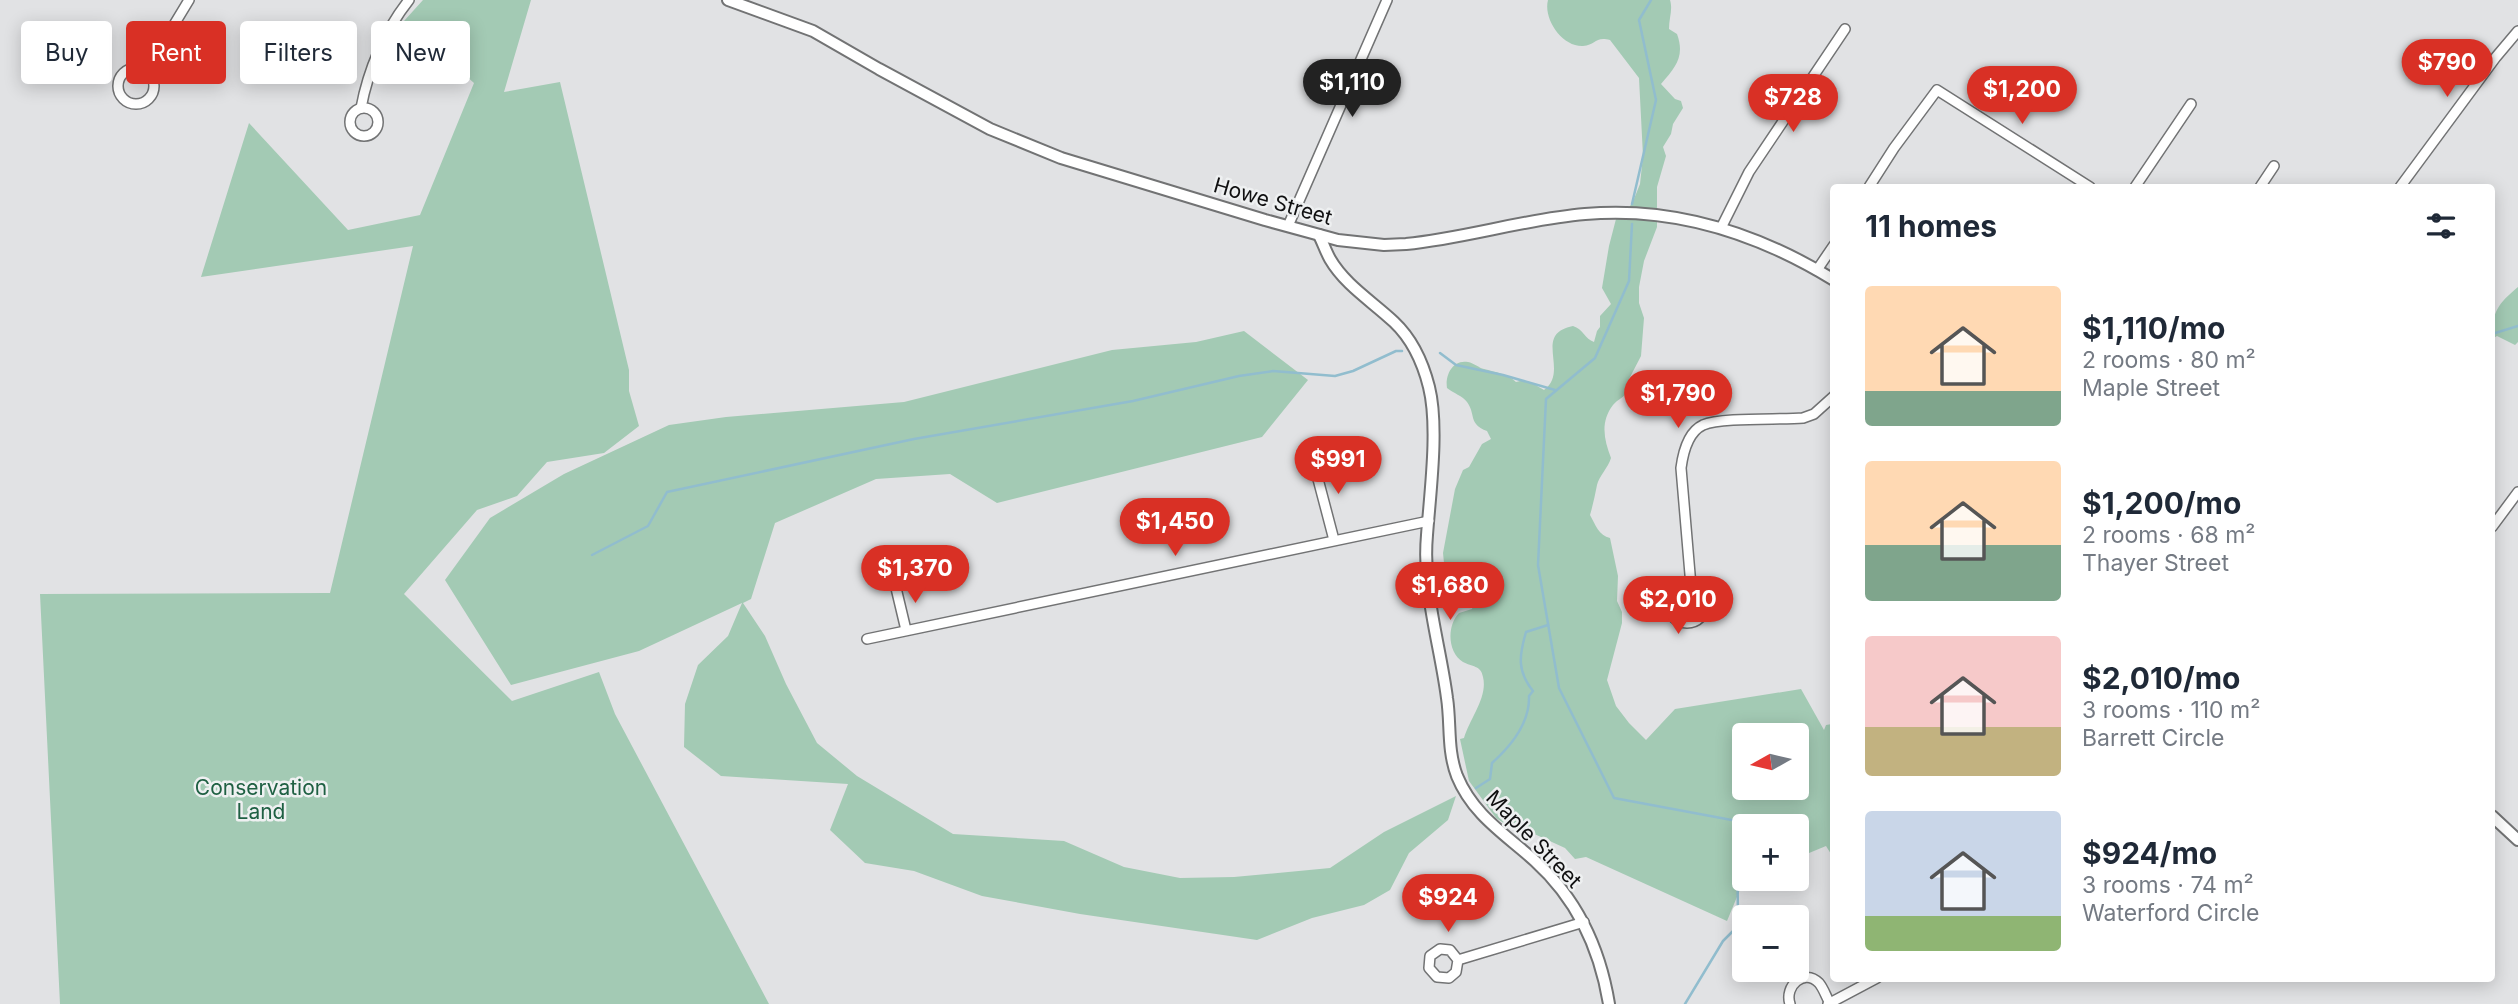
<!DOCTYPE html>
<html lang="en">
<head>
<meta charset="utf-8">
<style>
	body { margin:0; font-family:Inter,sans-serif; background:#f6f6f7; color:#1f2937; height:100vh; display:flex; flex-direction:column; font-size:26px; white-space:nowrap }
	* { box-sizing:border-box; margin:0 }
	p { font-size:23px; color:#747a83 }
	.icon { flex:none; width:38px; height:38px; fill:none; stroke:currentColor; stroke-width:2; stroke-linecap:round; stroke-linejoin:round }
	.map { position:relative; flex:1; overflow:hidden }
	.panel { position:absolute; left:1830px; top:184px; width:665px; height:798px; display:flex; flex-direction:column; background:#fff; border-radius:7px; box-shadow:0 4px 18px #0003 }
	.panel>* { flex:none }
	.top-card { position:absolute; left:21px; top:21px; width:665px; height:63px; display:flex; gap:14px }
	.needle { width:46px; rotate:262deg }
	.fabs { position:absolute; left:1732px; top:723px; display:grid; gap:14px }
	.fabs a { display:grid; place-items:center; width:77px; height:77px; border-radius:7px; background:#fff; box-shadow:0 4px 18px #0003; font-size:35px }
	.price { position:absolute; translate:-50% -60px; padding:0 16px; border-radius:24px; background:#d93025; color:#fff; font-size:23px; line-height:46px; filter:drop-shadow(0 2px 4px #0008) }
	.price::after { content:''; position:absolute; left:50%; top:42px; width:21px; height:16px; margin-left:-10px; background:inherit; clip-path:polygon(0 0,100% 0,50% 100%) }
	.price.selected { background:#222; color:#fff }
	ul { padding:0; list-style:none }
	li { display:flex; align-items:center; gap:21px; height:175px; padding:0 35px }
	li span { display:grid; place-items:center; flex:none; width:196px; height:140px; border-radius:7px; color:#555 }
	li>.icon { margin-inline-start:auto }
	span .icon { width:84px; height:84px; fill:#fffc; stroke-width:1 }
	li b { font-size:30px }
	h2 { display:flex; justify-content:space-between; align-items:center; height:84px; padding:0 35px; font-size:30px }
	.chip { padding:0 24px; border-radius:7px; background:#fff; box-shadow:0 4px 18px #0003; font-size:24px; line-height:63px }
	.chip.selected { background:#d93025; color:#fff }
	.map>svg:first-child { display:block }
	.green { fill:#a3cab4; fill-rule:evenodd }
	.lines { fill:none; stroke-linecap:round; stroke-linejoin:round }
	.stream { stroke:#91bdce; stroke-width:2.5 }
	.minor-casing { stroke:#727374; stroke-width:12 }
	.tertiary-casing { stroke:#727374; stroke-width:14 }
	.minor { stroke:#fff; stroke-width:9 }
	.tertiary { stroke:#fff; stroke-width:10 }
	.labels { text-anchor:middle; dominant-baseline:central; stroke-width:5; stroke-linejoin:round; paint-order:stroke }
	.street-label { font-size:21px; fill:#101011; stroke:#eef0f1 }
	.park-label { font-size:21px; fill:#1f6043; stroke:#eef0f1 }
</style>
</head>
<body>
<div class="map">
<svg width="2518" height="1004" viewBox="0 0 2518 1004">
	<rect width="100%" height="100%" fill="#e1e2e4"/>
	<g class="green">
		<polygon points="423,0 531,0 504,92 560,82 629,370 629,391 639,426 604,453 547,462 517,496 477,510 404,594 512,701 599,672 615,714 769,1004 60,1004 40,594 330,593 413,246 201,277 249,123 348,230 420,215 474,83 404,21"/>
		<path d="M1548,0H1670C1673,10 1669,18 1669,29L1677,34C1685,56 1676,67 1661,84L1675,99L1681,101L1683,108L1673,124L1671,134L1663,147L1666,156L1657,187V227L1644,261L1639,287V303L1644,318L1641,356L1627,383L1629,390C1625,397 1618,399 1613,405C1600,422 1604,440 1611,458C1608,468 1599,476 1597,485C1595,495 1593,505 1590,515C1595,524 1599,536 1610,538L1618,576L1617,601L1622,612V623L1607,680L1616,706L1629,723L1646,740L1675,709L1801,689L1824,730L1826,725L1832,724L1834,727V853L1831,854L1826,846L1797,858V826H1745V878L1747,879L1744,880L1727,921L1586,857L1575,859L1565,848L1519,827L1508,826L1496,818L1469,781L1460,739L1464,738C1470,718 1488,697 1483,677C1481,665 1472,667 1463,662C1447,652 1447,625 1459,613L1472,609L1480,583L1456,566L1448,577L1445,573L1443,553L1455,489L1463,470L1469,467L1482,444L1491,439L1487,431C1468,424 1476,414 1467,402C1463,396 1453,393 1447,388C1445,376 1452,359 1468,362C1474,363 1479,368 1484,369C1495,372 1508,374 1516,382C1529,378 1533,384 1544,390C1570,371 1532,334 1573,326C1583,329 1585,339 1594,342L1597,331L1600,327V316L1611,304L1602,288L1609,246L1616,219L1632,204L1640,184L1643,156L1639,78L1610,40C1595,36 1596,45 1583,46C1562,47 1543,19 1548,0ZM1745,735H1797V788H1745Z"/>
		<path d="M2518,287V342L2515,345L2497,336L2492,339C2492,311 2498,304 2518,287Z"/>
		<polygon points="1244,331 1308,380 1262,437 997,503 950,474 876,479 775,523 751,599 743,603 765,636 786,684 817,743 857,776 953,834 1064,841 1124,867 1180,878 1234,877 1330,868 1384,832 1456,796 1448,820 1409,853 1390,890 1364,905 1312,918 1257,940 1080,914 982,896 914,871 865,863 830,830 848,784 721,776 684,747 685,704 698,665 728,636 742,603 639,651 511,685 445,580 490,518 564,474 669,425 726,417 904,402 1112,350 1196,342"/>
	</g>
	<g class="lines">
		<g class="stream">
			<polyline points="1632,204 1656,100 1639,20 1651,0"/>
			<polyline points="1632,224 1629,281 1595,358 1546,399 1538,565 1559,688 1614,798 1737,821 1738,926 1723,941 1685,1004"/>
			<polyline points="2492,334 2518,326"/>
			<polyline points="1440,353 1456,365 1503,375 1555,390"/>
			<polyline points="592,555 648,526 667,492 914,439 1133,401 1239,376 1273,371 1335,376 1353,371 1396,351 1402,351"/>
			<path d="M1476,788L1490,779L1492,763C1511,746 1530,723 1529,696L1533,691C1517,671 1519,656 1526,632L1548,625"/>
		</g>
		<g class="minor-casing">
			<g id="minor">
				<circle cx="136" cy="86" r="18"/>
				<polyline points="146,71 189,0"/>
				<circle cx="364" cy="122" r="14"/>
				<path d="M361,108C368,70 385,30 409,0"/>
				<polyline points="1869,187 1894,148 1937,90 2090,187"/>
				<polyline points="2135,187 2191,104"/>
				<polyline points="2260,187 2274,166"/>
				<polyline points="2400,187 2496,57 2518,31"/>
				<polyline points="1288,226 1387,0"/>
				<polyline points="1721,228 1749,172 1845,29"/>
				<polyline points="1817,270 1834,245"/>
				<polyline points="1313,460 1334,540"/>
				<polyline points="2492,527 2518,492"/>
				<circle cx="1687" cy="604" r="19"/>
				<path d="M1691,586L1681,468C1683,453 1688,432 1703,425C1722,417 1780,420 1803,418L1814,414L1834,396"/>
				<polyline points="896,588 906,630"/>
				<polyline points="867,639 1429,521"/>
				<polyline points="1458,960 1456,972 1449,978 1437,977 1429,968 1430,956 1440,949 1450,950 1458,960 1584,922"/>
				<path d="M1790,1004C1784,986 1804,968 1819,983C1824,989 1826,997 1830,1003"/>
				<polyline points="1828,1004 1877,978"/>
			</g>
		</g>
		<g class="tertiary-casing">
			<g id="tertiary">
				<path d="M728,0L813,31L879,69L990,129L1061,158L1265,220L1338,240L1384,245L1406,244C1466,238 1525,219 1585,214C1675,206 1759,234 1834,280"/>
				<path d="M1319,235C1323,243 1326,252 1330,259C1345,285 1373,302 1394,322C1412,339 1423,363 1429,387C1439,427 1430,493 1427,535C1422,590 1440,644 1447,698C1451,724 1447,750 1457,776C1473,815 1505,834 1535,861C1577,899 1600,949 1609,1004"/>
				<polyline points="2492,816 2518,840"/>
			</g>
		</g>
		<use href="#minor" class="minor"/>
		<use href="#tertiary" class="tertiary"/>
	</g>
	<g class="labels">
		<g class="street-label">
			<text transform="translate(1273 201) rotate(16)">Howe Street</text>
			<text transform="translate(1534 839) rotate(46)">Maple Street</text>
		</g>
		<g class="park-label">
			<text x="261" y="787">Conservation<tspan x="261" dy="24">Land</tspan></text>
		</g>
	</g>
</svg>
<div class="fabs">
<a><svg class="needle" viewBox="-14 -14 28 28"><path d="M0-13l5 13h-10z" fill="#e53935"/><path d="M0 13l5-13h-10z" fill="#747a83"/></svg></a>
<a>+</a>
<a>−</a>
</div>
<b class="price" style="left:2447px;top:99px">$790</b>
<b class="price selected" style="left:1352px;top:119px">$1,110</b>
<b class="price" style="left:2022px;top:126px">$1,200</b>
<b class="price" style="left:1793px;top:134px">$728</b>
<b class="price" style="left:1678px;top:430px">$1,790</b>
<b class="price" style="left:1338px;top:496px">$991</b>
<b class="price" style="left:1175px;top:558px">$1,450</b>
<b class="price" style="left:915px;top:605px">$1,370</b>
<b class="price" style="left:1450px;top:622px">$1,680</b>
<b class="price" style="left:1678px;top:636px">$2,010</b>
<b class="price" style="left:1448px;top:934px">$924</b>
<div class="top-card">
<a class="chip">Buy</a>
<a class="chip selected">Rent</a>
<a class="chip">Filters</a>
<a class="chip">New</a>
</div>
<section class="panel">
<h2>11 homes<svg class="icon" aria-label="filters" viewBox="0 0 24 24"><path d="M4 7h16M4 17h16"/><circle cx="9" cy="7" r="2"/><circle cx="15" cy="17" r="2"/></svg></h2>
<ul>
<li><span style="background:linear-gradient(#ffd9b3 75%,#7fa58c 0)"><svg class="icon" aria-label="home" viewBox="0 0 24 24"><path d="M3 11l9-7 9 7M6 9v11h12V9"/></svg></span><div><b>$1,110/mo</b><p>2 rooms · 80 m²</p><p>Maple Street</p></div></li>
<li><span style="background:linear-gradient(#ffd9b3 60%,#7fa58c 0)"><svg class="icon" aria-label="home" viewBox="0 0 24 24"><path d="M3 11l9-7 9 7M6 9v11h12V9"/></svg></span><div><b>$1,200/mo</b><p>2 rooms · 68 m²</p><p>Thayer Street</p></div></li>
<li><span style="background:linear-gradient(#f6c9c9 65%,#c2b280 0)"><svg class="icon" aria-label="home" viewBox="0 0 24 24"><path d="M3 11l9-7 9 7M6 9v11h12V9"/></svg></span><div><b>$2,010/mo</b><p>3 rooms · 110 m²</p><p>Barrett Circle</p></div></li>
<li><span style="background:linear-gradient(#c9d6e8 75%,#8fb573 0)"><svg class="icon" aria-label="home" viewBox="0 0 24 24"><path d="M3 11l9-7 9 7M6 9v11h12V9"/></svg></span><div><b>$924/mo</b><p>3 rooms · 74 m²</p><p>Waterford Circle</p></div></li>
</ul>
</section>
</div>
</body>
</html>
